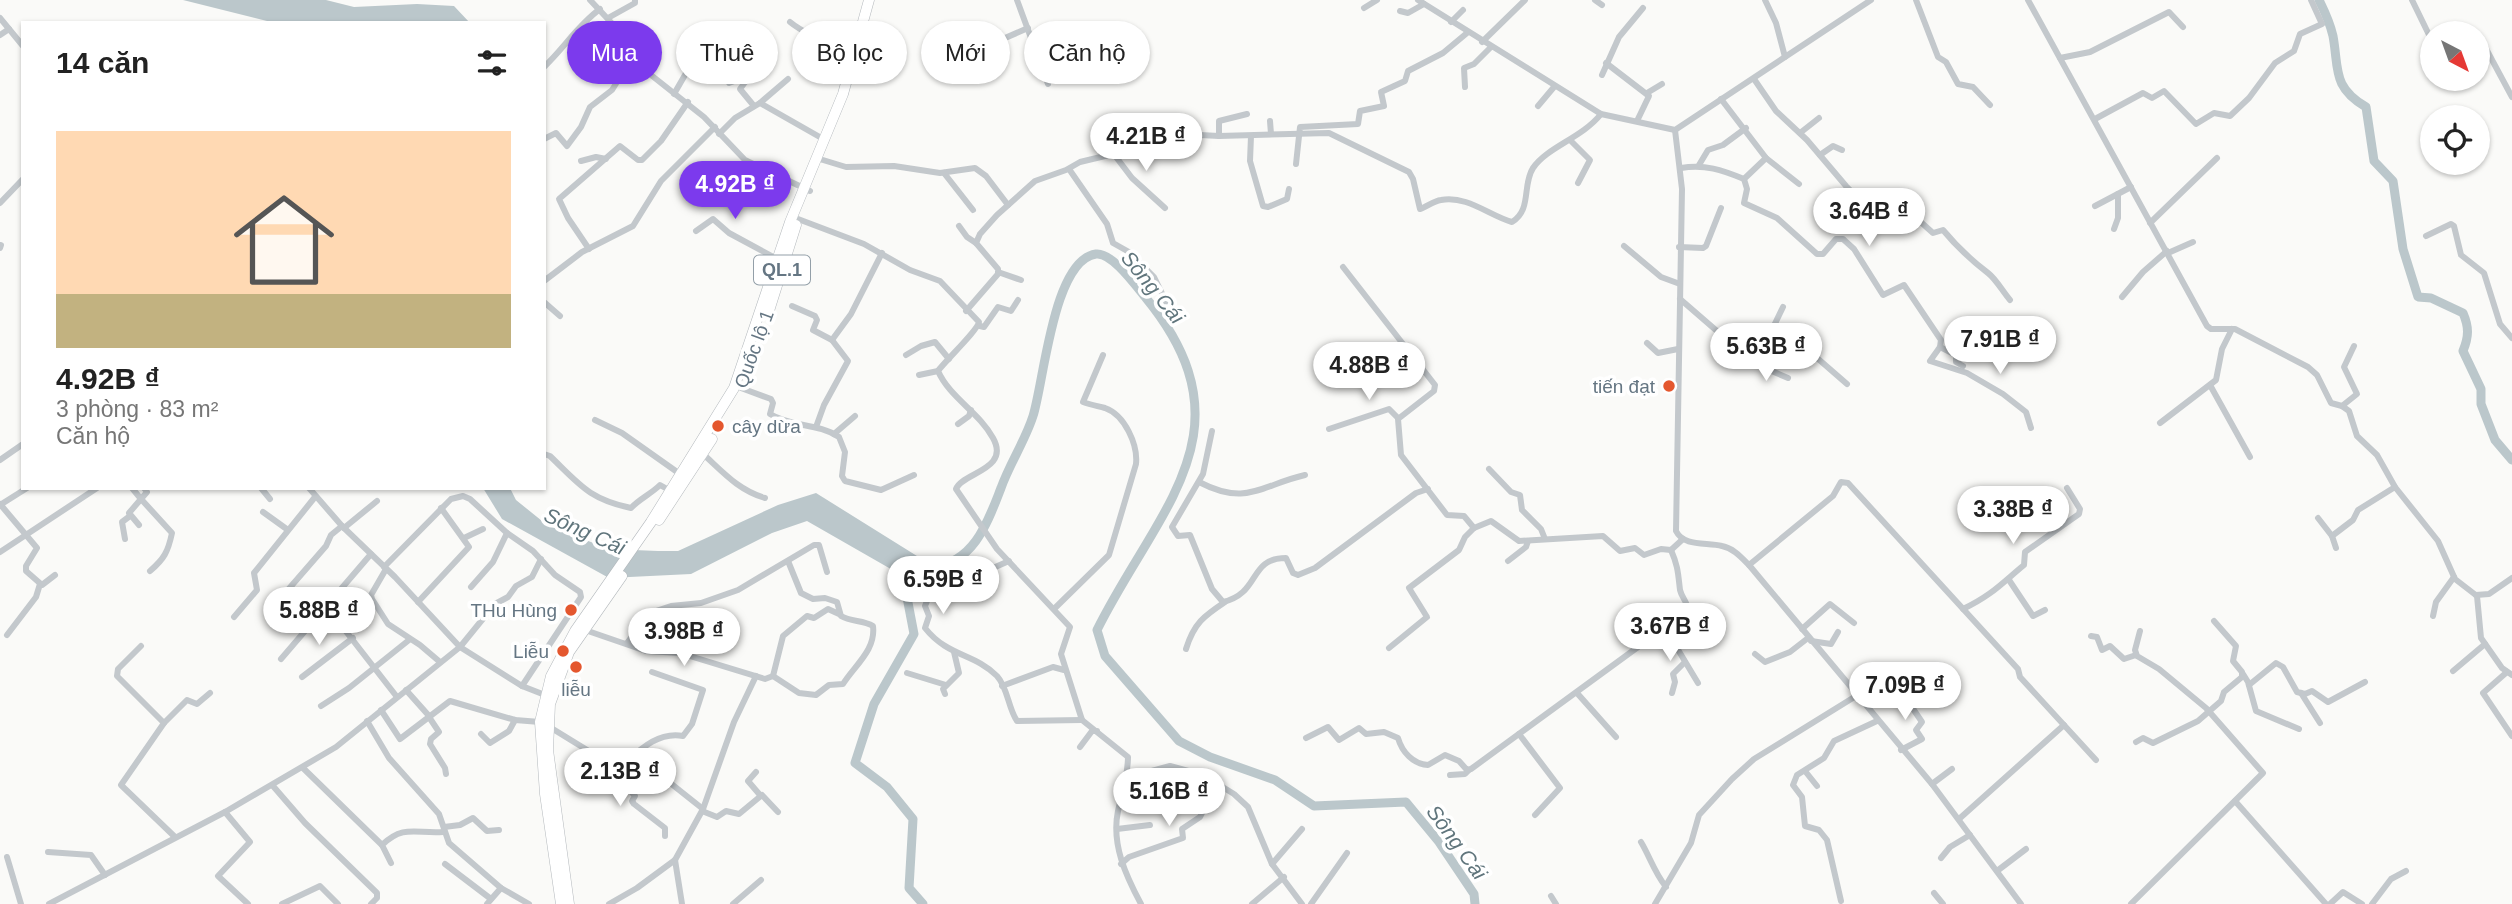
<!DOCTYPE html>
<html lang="vi">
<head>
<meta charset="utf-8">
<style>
	body { margin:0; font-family:Helvetica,sans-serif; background:#f2f2f2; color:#222; height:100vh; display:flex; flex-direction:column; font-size:26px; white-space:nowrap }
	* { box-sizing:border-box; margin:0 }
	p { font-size:23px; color:#767676 }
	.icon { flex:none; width:38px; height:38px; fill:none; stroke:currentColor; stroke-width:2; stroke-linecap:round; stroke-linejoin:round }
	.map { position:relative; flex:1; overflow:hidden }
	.drawer { position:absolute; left:21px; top:21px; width:525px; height:469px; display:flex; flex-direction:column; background:#fff; border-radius:0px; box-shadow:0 2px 5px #0004 }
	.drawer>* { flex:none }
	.guide { position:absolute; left:567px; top:21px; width:665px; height:63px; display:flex; gap:14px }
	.needle { width:46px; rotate:139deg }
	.tools { position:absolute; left:2420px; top:21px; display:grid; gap:14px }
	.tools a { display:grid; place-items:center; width:70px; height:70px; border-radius:50%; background:#fff; box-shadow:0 2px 5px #0004; font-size:35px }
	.price { position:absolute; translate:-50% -60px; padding:0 16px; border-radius:24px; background:#fff; color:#222; font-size:23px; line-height:46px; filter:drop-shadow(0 2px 4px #0008) }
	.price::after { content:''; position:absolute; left:50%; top:42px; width:21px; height:16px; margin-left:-10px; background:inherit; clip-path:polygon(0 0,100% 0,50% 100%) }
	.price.on { background:#7c3aed; color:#fff }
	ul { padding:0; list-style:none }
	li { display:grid; align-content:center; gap:14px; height:371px; padding:0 35px }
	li+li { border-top:2px solid #e0e0e0 }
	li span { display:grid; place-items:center; height:217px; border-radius:0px; color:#555 }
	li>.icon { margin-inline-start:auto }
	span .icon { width:126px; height:126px; fill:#fffc; stroke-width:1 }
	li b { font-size:30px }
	h2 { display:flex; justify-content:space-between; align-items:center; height:84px; padding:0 35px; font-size:30px }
	.chip { padding:0 24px; border-radius:32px; background:#fff; box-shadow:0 2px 5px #0004; font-size:24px; line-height:63px }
	.chip.on { background:#7c3aed; color:#fff }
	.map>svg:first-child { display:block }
	.water { fill:#bbc7cb }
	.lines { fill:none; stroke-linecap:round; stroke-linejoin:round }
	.river { stroke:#bbc7cb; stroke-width:9 }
	.trunk-casing { stroke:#b4b9bd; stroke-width:11 }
	.minor { stroke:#c3c8cc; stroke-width:6 }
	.trunk { stroke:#fff; stroke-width:10 }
	.poi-dot { fill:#e4572e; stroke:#fff; stroke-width:2.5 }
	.labels { text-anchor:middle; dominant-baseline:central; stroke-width:7; stroke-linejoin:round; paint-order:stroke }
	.shield { fill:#fff; stroke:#939fa8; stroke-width:2 }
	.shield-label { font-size:18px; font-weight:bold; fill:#657683 }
	.street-label { font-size:19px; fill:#657683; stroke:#fff }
	.poi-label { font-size:19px; fill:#657683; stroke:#fff; text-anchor:end }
	.water-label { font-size:21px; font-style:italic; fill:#60757c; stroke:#fff }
</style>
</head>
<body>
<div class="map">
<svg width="2512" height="904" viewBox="0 0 2512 904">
	<rect width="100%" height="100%" fill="#fafaf8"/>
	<g class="water">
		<polygon points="183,0 326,0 354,7 417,4 454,6 470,23 275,23"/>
		<polygon points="483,488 510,488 516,500 547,525 609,549 658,551 678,551 778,505 816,493 917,556 943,566 903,576 807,521 772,533 691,574 609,578 502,519"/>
	</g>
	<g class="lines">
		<g class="river">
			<path d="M2319,0C2325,12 2330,23 2333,36C2339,69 2332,87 2366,107L2374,161L2393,181L2403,249L2418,297L2431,298L2463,313C2469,327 2469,336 2463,351L2481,389V404L2495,440L2512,460"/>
			<polyline points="901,566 914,634 874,704 855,763 887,787 913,819 909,888 923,904"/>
			<path d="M933,567C975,562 988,521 1001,488C1010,463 1025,441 1033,416C1044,382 1053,260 1096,254C1112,252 1136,286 1146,298C1255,431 1157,509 1097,630L1105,656L1179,741L1210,757L1275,780L1314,806L1406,802L1439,842L1474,894L1475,904"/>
		</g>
		<g class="trunk-casing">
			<g id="trunk">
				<polyline points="768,314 796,225"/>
				<polyline points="659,520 712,439"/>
				<polyline points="561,904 545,794 540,722 551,676 575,631 651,522 734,388 790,222 843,94 869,0"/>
				<polyline points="569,904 548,750 550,704 569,652 622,576"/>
			</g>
		</g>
		<g class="minor">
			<polyline points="590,0 621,33 651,75 704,117 745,160 810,191"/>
			<polyline points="1017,0 1048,84"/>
			<polyline points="1418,0 1601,114 1675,130 1871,0"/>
			<polyline points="1595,0 1602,5"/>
			<polyline points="1765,0 1776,23 1785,57"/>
			<polyline points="1916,0 1938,57 1946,62 1958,84 1973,87 1990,105"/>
			<polyline points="2028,0 2207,326 2211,329 2235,329 2308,367 2317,375 2331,403 2342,406 2349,411 2357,436 2377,455 2395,487 2438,541 2455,579 2477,596 2481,638 2502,668 2512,675"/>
			<polyline points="2412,0 2432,41"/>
			<polyline points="1364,8 1377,0"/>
			<polyline points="1400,11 1408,13 1424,4"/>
			<polyline points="0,18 23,46"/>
			<polyline points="608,18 635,3 635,0"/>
			<path d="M790,22C802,32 813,35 825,43C835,49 842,61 850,69"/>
			<polyline points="1451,22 1463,10"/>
			<polyline points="0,35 9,29"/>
			<polyline points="1482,42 1525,0"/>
			<polyline points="2478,44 2484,45 2512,97"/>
			<polyline points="989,45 1028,28"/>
			<polyline points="1038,58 1116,26"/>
			<polyline points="2060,58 2090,52 2169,12 2183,27"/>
			<polyline points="803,60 816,39"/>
			<polyline points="1606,63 1649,96 1637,121"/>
			<path d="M544,67C564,48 578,25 600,9"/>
			<polyline points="743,74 746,81 740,89 754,106"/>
			<polyline points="1602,75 1619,37 1643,8"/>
			<polyline points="607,78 612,74 618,80"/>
			<path d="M1754,79L1776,111L1807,140L1846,186L1888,228L1901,227L1914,216L1933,233L1943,230C1957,247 1971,260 1988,273C1996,279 2003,292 2010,300"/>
			<polyline points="729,83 745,77"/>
			<polyline points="1465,87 1464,68 1474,64 1491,47"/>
			<polyline points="1647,93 1662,84"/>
			<polyline points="674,94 689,68"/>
			<polyline points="1721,99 1766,158 1799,184"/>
			<polyline points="760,103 788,79"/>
			<polyline points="1538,106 1554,87"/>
			<polyline points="2095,119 2143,93 2152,98 2164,91 2196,124 2214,113 2230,116 2249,98 2275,63 2294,51 2300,34 2322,24 2311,0"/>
			<polyline points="1270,121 1271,134"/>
			<path d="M1675,130L1682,189L1676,531C1684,547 1706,542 1722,546C1733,548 1741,557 1749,565L1932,784L2021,904"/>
			<polyline points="1800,133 1819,118"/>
			<polyline points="719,134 735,118 760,103 825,140"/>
			<polyline points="1219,136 1219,121 1247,114"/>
			<polyline points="1251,136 1250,161 1263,206 1268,207 1287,199 1289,189"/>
			<polyline points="544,139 556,133 567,146 581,127 590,107 612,90 617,82 641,62"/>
			<polyline points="1571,141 1590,160 1578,183"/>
			<polyline points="1113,153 1132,178 1165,208"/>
			<polyline points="1820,155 1833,146 1842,150"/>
			<polyline points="1766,158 1744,179 1747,189 1744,203 1777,218 1817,254 1823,254 1836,239 1843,239 1854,249 1883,295 1904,285 1941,340 1940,347 1930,361 1967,373 2003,394 2026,412 2031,428"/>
			<polyline points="823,160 846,167 894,166 940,173 975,168 986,176 1008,205"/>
			<polyline points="581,161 596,157 606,159"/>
			<polyline points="1296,164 1300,127 1358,124 1360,111 1384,106 1381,92 1405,81 1408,71 1443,53 1467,33"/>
			<polyline points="1699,165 1708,150 1723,145 1746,128"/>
			<path d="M1681,168C1705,164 1722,170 1744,179"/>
			<polyline points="1069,169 1107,224 1113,243 1129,252 1154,277 1171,312"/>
			<polyline points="944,173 973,210"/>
			<polyline points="0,203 23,179"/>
			<polyline points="2095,206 2131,187"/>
			<path d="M798,219L864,244L910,270L940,281L979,322C978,330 945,361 938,371C950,398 979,412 993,438C1011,470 961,473 956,489L997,549L1070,627L1061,654L1082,720L1128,757C1128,775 1122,793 1118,811C1111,844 1126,876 1141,904"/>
			<polyline points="2150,223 2217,158"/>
			<polyline points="959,226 967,237 976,243"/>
			<polyline points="2114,229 2118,218 2118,194"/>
			<polyline points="696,231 713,219 729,233 777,259"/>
			<polyline points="2426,236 2451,224 2454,226 2461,255 2484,273 2500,324 2512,338"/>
			<polyline points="1624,246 1661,277 1680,284"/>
			<polyline points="1679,247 1703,248 1706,246 1721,208"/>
			<polyline points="0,248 1,245"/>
			<polyline points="589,249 568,218 559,199 620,146 638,160 642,160 661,141 688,102"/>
			<polyline points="2168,253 2193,242"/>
			<polyline points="1343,267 1435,385 1434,391 1398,419 1401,455 1447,515 1464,516 1474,528 1491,521 1519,541 1603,536 1620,551 1635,548 1644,555 1661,549 1671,550 1683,539"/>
			<polyline points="998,272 1021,280"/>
			<polyline points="544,281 582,252 633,226 661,181 715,127"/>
			<polyline points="2122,297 2143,272 2167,251"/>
			<polyline points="1680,299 1755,364 1770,334 1801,344 1847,384"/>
			<polyline points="544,302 560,316"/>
			<polyline points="792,306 815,316 817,320 813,330 832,340 848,361 824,405 816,427"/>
			<path d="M966,311L998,274V269L976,243L980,234L997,215L1035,181L1066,170L1080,162L1109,155L1133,141L1181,134L1219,136L1329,133L1409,172L1413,179L1420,209C1427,207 1433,201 1441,200C1467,195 1490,216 1512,222C1532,210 1522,185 1533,168C1547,147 1582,138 1601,114"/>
			<polyline points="980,326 984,327 998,307 1011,311 1018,300"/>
			<polyline points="1770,334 1783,307"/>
			<polyline points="832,340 851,314 882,253"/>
			<polyline points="1647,343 1658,353 1678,349"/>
			<polyline points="1940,347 1956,355 1956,362 1963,366"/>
			<polyline points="906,355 921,346 935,342 949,359"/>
			<polyline points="1755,364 1788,378"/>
			<polyline points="919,375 938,371"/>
			<polyline points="2210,385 2250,457"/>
			<path d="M741,388L771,399L773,403L770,414C791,427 818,423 839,437L845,452L842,476L845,481L881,490L914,475"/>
			<polyline points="2342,406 2357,394 2344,367 2354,346"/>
			<polyline points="595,420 622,433 680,474"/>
			<polyline points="2160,423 2216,380 2222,349 2232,329"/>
			<polyline points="958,424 969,416 971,410"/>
			<polyline points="1329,429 1389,409 1398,418"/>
			<path d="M1212,431L1203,474L1172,527L1178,536L1190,535L1212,589L1223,602C1261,593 1248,558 1286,558L1293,573L1298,575L1315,568L1416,493L1428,489"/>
			<polyline points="834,434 855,416"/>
			<path d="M702,453C723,472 738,490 765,498"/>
			<path d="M544,454L550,456C580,485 589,499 631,508C639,499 651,494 660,485L669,490"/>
			<polyline points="0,460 23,444"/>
			<polyline points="1489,469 1511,492 1520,495 1522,510 1541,529 1545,539"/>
			<path d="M1199,482C1247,507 1261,485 1305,475"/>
			<polyline points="132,488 141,499 129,513 139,525"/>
			<path d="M144,488L147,492L141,499L172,533C168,552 164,559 150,571"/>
			<polyline points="261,488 270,499"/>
			<polyline points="309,488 342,526 395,577 460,647 522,686 545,695"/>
			<polyline points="0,504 37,548 26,566 26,571 42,585 55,575"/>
			<polyline points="0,505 27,488"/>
			<polyline points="263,512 288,530"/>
			<polyline points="2318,518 2332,536 2336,548"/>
			<polyline points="344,528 377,501"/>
			<polyline points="2332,536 2353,520 2358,510 2395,487"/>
			<polyline points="464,538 483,529"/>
			<polyline points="125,539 122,522 130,516"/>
			<polyline points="0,552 97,488"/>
			<path d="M1009,561L993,568L972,581C948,565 933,583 925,606L929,616L925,628C948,657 974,653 997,676C1008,688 1008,708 1017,721L1082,720"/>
			<polyline points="1508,561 1526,547 1528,541"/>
			<polyline points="1749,565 1833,496 1841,482 1848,483 2018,669 2020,677 2096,760"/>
			<polyline points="384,567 451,499 463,496 470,499 507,533 533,551 555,575 580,592 581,597 522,686"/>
			<polyline points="386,569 371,595 372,599 388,624 420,645 440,662"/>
			<polyline points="2009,580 2033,616 2045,610"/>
			<polyline points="471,587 493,562 507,533"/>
			<polyline points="2476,595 2489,594 2512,578"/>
			<polyline points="418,602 469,547 441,508"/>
			<polyline points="273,607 326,546 331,535 342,526"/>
			<polyline points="327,607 397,697"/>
			<path d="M1055,608L1109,555L1136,464C1138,445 1125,415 1105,408C1098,406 1091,405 1083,402L1103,355"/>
			<path d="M1963,609C1992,595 2001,584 2024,565L2025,552L2079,514L2080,509L2067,488"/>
			<polyline points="2433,616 2436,602 2454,577"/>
			<polyline points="234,617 257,590 254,573 315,497"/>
			<polyline points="1665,628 1698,683"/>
			<polyline points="1802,629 1830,604 1854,623"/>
			<path d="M585,630L646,651L680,653L765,679L773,676L799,693L816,695L829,685L843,684C855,665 876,650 873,626C863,620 851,622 841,616L837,602L825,598L813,599L801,593L788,561"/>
			<polyline points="7,635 36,597 40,584"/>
			<polyline points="2091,636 2097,637 2102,650 2110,646 2124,659 2136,655"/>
			<polyline points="1811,641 1831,644 1838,632"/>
			<polyline points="627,643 650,613 671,606 701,603 738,590 814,545 819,545 827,572"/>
			<polyline points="141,646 118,669 117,676 164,723 121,785 175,837"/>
			<polyline points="1389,648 1427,617 1409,588 1459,550 1465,537 1474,528"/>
			<path d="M1186,649C1194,623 1204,616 1225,602"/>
			<polyline points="1755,654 1765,662 1790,652 1808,638"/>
			<polyline points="281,659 371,554"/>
			<polyline points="2453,671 2485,644"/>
			<polyline points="2507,672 2483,693 2512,736"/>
			<polyline points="907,673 946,685"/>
			<polyline points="2243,674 2248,682 2256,711 2299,729"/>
			<polyline points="773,676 783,636 807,616 814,618 828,609 839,614"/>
			<polyline points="302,677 353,638"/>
			<polyline points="2249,685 2276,663 2283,667 2297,692 2305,694 2312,691 2328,702 2365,682"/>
			<polyline points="1002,686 1053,667 1064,670"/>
			<polyline points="406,690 430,717"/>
			<polyline points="1577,693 1616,737"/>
			<polyline points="1672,693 1675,682 1673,674 1685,662"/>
			<polyline points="2301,693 2320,723"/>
			<polyline points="945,694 943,689 959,673 954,652"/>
			<polyline points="321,706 349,688 409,640"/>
			<polyline points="381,710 400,739 450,701 515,720 540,722"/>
			<polyline points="429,717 439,732 431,739 430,744 445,768 446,774"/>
			<polyline points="367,721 389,758 439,814 449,843 501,888 529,904"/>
			<polyline points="164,723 187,700 197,704 210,693"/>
			<path d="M548,726L618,769C637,753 656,731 683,736L692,724L703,690L652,672"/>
			<polyline points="481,734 490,743 509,731 515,720"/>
			<polyline points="1519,734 1560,788 1535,815"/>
			<path d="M1306,738L1328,727L1339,740L1359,728L1366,734L1384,732L1398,738C1402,752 1413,764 1428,765L1445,755L1459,761L1467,770L1471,769L1638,647L1648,635L1669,626L1688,612C1689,603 1682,599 1680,590C1678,573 1678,566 1671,550"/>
			<polyline points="2136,742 2143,738 2153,743 2198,721 2221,701 2224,692 2242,677 2242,672 2233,661 2236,646 2214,621"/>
			<polyline points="1080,747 1092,731 1097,731"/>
			<polyline points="1901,750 1922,739 1916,730 1922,722 1905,697"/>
			<polyline points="635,755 703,809"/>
			<polyline points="303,768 382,845"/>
			<polyline points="618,769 619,777 635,796 632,801 634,804 665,828 665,836"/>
			<polyline points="1805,771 1817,786"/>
			<polyline points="756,772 748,781 760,795"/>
			<polyline points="1450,775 1465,774 1469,770"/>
			<polyline points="1125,782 1137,775 1170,766 1203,775 1234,794 1248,807 1272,864 1302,904"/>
			<polyline points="1932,784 1952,769"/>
			<polyline points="273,786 305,823 377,893 377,898 371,904"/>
			<polyline points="1168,790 1176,768"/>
			<polyline points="2235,801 2326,904"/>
			<polyline points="702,811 717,817 726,811 739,814 762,795 778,812"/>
			<polyline points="225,812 250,842 218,876 248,904"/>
			<polyline points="1959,819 2064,725"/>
			<polyline points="444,827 460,825 473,818 487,831 499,830"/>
			<polyline points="1117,829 1150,825"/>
			<path d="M1641,842C1650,857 1654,872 1666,887"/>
			<polyline points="48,852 91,855 105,875"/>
			<polyline points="7,857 21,904"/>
			<polyline points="1941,858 1950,847 1970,835"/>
			<polyline points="675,860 682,904"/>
			<path d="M391,863L382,845C404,824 416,834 443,832"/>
			<polyline points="445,864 491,899"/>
			<polyline points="1121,864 1129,857 1183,838 1182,829 1200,817 1217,784"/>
			<polyline points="1272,864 1302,829"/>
			<polyline points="1997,871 2026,849"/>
			<polyline points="1934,893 1943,904"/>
			<polyline points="1551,896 1556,904"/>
			<polyline points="1841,901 1827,840 1819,830 1805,826 1802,797 1793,785 1797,775 1824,758 1834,741 1877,721"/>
			<polyline points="49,904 225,812 336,747 460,647 495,604 508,597 516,586 532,577 541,559"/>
			<polyline points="282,904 320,886 338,904"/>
			<polyline points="487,904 501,888"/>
			<polyline points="609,904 637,888 675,860 703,809 734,722 756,676"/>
			<polyline points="733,904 761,880"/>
			<polyline points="1252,904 1284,877"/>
			<polyline points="1311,904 1347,853"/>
			<polyline points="1655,904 1691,843 1699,815 1732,779 1754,759 1856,696"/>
			<polyline points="2131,904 2263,773 2206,708 2159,669 2137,656 2135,650 2140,631"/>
			<polyline points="2330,904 2343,892 2362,904"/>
			<polyline points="2372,904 2391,879 2406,871"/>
		</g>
		<use href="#trunk" class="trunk"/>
	</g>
	<g class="poi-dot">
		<circle cx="1669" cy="386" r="7"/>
		<circle cx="718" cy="426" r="7"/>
		<circle cx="571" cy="610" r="7"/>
		<circle cx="563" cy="651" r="7"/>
		<circle cx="576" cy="667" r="7"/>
	</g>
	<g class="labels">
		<rect class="shield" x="754" y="255.5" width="56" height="29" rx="5"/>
		<g class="shield-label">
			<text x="782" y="270">QL.1</text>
		</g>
		<g class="street-label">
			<text transform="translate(754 349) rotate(-70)">Quốc lộ 1</text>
		</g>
		<g class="poi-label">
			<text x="1655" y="386">tiến đạt</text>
			<text x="732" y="426" text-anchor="start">cây dừa</text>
			<text x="557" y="610">THu Hùng</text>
			<text x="549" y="651">Liễu</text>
			<text x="576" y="689" text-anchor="middle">liễu</text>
		</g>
		<g class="water-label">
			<text transform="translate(1153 287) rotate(51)">Sông Cái</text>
			<text transform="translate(585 531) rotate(24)">Sông Cái</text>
			<text transform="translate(1457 842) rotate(54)">Sông Cái</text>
		</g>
	</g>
</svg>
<div class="tools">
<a><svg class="needle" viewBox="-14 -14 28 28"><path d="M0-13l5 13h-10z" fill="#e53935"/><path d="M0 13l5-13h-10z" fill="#767676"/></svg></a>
<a><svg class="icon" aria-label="locate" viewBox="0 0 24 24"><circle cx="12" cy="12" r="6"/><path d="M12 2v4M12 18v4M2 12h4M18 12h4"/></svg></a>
</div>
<b class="price" style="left:1146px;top:173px">4.21B ₫</b>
<b class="price on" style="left:735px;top:221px">4.92B ₫</b>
<b class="price" style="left:1869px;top:248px">3.64B ₫</b>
<b class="price" style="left:2000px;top:376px">7.91B ₫</b>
<b class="price" style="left:1766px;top:383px">5.63B ₫</b>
<b class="price" style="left:1369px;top:402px">4.88B ₫</b>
<b class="price" style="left:2013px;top:546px">3.38B ₫</b>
<b class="price" style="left:943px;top:616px">6.59B ₫</b>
<b class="price" style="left:319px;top:647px">5.88B ₫</b>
<b class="price" style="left:1670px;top:663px">3.67B ₫</b>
<b class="price" style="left:684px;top:668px">3.98B ₫</b>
<b class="price" style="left:1905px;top:722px">7.09B ₫</b>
<b class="price" style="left:620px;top:808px">2.13B ₫</b>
<b class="price" style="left:1169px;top:828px">5.16B ₫</b>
<div class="guide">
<a class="chip on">Mua</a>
<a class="chip">Thuê</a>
<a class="chip">Bộ lọc</a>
<a class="chip">Mới</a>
<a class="chip">Căn hộ</a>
</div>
<section class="drawer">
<h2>14 căn<svg class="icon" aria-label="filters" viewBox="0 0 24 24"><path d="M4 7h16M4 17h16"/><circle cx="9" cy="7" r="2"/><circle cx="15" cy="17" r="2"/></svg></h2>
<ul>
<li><span style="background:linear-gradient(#ffd9b3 75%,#c2b280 0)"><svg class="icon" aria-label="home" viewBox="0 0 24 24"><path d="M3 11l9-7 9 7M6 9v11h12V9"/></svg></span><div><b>4.92B ₫</b><p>3 phòng · 83 m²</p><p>Căn hộ</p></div></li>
</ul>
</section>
</div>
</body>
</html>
